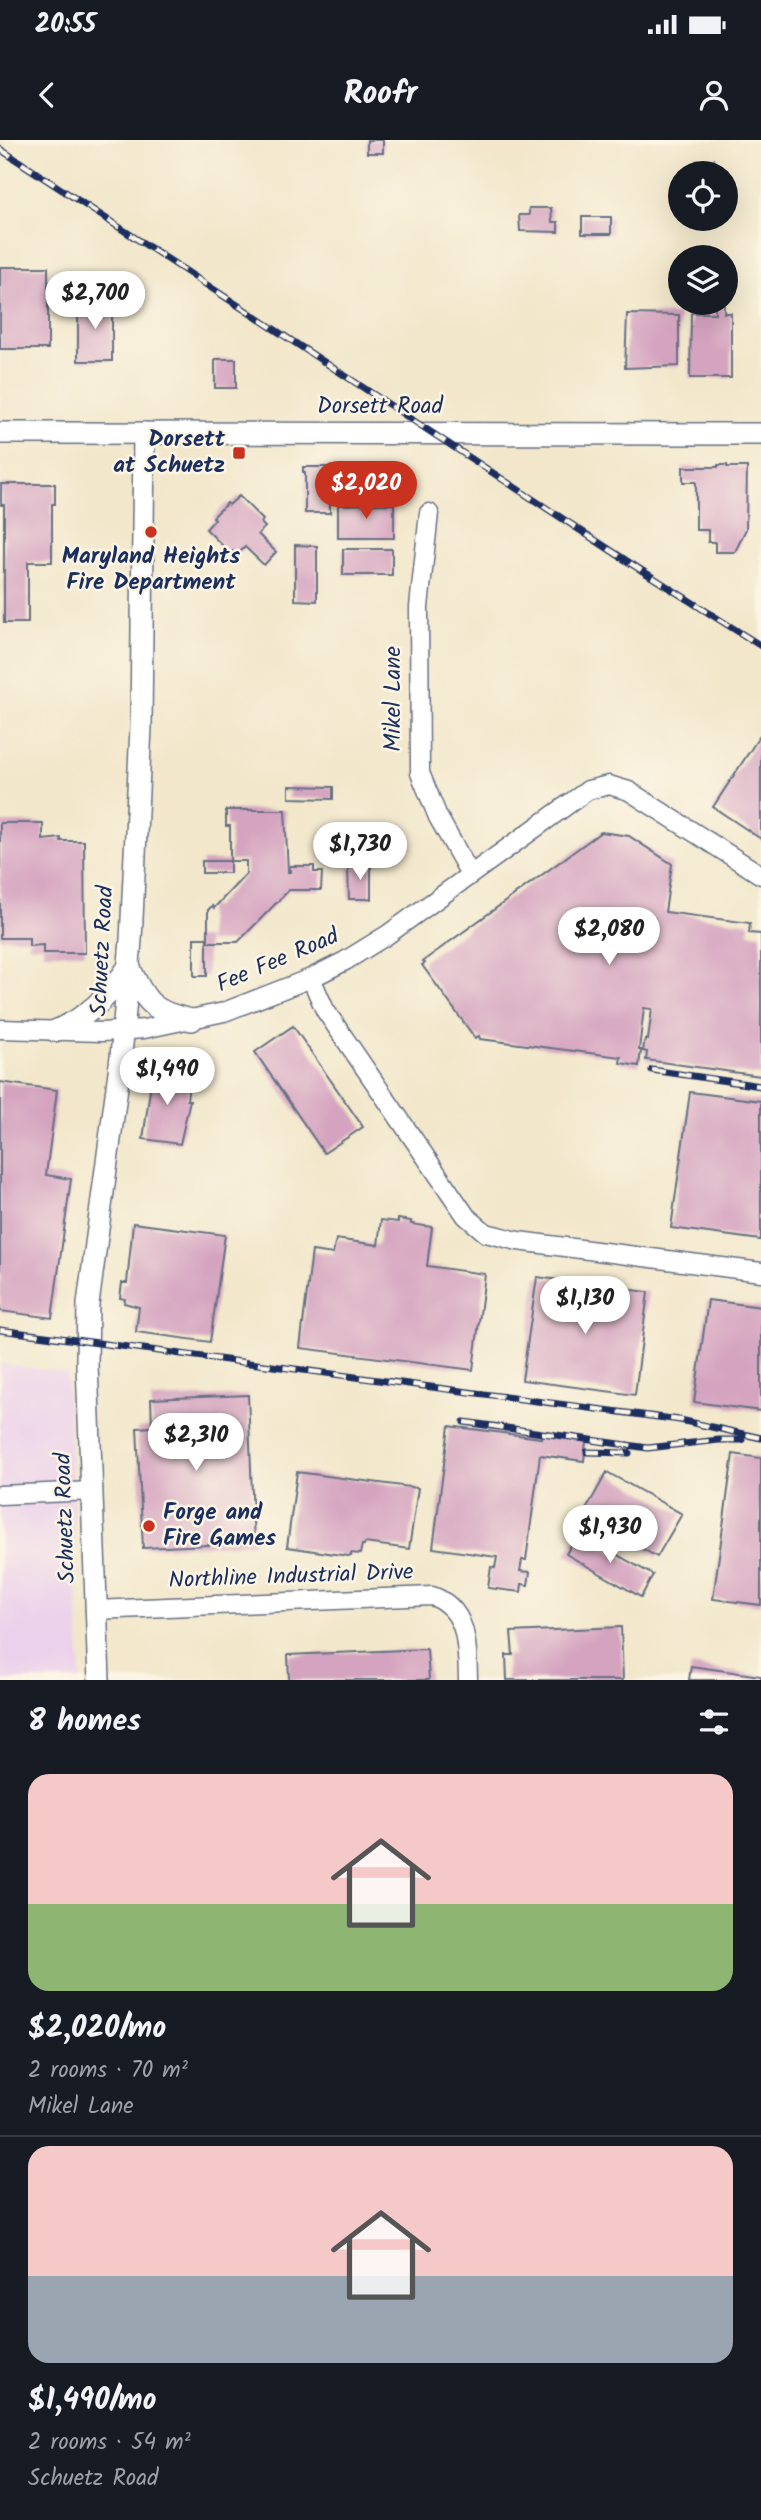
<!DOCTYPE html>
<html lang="en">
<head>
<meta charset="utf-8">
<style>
	body { margin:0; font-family:Kalam,sans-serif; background:#20242c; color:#f1f3f6; height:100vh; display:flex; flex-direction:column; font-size:26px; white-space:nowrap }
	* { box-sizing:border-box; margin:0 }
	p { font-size:23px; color:#9ea1a6 }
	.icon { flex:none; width:38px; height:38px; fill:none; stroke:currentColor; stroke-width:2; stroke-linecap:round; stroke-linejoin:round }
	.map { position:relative; height:1540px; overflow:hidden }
	.drawer { display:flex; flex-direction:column; background:#171b24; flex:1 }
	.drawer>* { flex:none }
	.buttons { position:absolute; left:668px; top:21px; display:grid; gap:14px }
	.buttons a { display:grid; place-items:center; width:70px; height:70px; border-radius:50%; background:#171b24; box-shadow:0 7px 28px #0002; font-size:35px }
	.price { position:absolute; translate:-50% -60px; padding:0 16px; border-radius:24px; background:#fff; color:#222; font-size:23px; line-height:46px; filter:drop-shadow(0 2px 4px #0008) }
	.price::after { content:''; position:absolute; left:50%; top:42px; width:21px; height:16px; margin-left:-10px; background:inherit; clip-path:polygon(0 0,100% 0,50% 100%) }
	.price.selected { background:#c8321e; color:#fff }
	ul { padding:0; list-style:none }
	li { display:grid; align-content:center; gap:14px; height:371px; padding:0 28px }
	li+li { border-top:2px solid #363941 }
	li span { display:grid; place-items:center; height:217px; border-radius:21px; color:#555 }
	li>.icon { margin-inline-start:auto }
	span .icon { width:126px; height:126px; fill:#fffc; stroke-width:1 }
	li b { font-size:30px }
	h2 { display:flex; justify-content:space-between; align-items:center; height:84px; padding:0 28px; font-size:30px }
	.status { display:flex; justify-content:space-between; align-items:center; height:49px; padding:0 35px; background:#171b24; direction:ltr }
	.status svg { height:19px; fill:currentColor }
	header { display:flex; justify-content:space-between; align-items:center; height:91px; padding:0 28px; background:#171b24; font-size:32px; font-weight:700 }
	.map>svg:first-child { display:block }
	.built { fill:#ebd1eb }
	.building { fill:#d4a3bf }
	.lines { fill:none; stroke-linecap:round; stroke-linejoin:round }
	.minor-casing { stroke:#666f84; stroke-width:21 }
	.major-casing { stroke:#666f84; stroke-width:24 }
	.minor { stroke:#fff; stroke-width:18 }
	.major { stroke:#fff; stroke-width:21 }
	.rail-casing { stroke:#1b2f5e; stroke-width:7 }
	.rail { stroke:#fcf5e5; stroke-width:4.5; stroke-dasharray:13; stroke-linecap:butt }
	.poi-dot { fill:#c8321e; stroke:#fcf5e5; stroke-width:2.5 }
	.labels { text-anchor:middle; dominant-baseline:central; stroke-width:5; stroke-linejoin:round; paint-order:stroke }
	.street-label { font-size:23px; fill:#1b2f5e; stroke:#fcf5e5 }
	.poi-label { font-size:23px; font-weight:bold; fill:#1b2f5e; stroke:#fcf5e5; text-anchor:end }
</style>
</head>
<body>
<div class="status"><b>20:55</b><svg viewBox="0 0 49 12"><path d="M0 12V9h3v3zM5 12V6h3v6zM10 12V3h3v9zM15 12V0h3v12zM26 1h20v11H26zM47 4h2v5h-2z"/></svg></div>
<header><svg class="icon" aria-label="back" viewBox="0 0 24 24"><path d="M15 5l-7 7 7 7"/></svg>Roofr<svg class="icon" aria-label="person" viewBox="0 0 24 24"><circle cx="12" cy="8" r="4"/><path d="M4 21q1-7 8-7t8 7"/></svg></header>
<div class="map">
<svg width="761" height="1540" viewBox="0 0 761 1540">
	<rect width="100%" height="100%" fill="#fcf5e5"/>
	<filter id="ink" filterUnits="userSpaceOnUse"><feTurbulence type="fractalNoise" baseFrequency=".0143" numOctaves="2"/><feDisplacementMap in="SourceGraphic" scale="14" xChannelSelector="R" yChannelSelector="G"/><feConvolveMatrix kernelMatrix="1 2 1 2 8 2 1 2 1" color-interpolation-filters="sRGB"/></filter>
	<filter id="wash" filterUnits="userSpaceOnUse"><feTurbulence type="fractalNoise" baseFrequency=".00686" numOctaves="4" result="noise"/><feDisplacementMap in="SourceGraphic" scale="28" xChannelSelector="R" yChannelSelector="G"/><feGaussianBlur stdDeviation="1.57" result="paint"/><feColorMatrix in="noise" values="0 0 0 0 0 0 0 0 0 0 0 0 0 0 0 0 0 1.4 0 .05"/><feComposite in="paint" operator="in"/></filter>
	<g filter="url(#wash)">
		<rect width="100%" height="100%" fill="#f2e7cb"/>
		<polygon class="built" points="0,1223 67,1233 81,1540 0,1540"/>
		<g id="blocks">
			<g class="building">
				<rect x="367" y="0" width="16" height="13"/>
				<polygon points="714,19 716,33 697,33 696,21"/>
				<polygon points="529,68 551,68 552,82 558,82 558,92 520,91 519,75 529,75"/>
				<rect x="582" y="77" width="29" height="17"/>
				<rect x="0" y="127" width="48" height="82"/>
				<rect x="78" y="161" width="34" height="60"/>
				<polygon points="715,163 724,163 724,173 731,173 731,238 690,238 691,173 715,173"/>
				<polygon points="627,174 679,175 679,226 625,228"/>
				<rect x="215" y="219" width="21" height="29"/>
				<polygon points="718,325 727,325 727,327 747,327 746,389 735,412 715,412 715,402 708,402 708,390 696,390 696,342 683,342 683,327 718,327"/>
				<polygon points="303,327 332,327 332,332 330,332 330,373 305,373 305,332 303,332"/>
				<polygon points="408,335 408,355 385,356 385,336"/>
				<polygon points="1,344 55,344 55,364 52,364 52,422 28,422 28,483 4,483 4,365 1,365"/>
				<polygon points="239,356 263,380 261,383 265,387 258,394 276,412 264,425 245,407 237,415 233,411 230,413 206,389 215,379 213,377 227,363 229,365"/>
				<polygon points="394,364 394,398 338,398 338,365"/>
				<polygon points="295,405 317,406 317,461 295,460"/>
				<rect x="343" y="409" width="49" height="26"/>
				<polygon points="761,594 761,699 713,667"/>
				<polygon points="289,646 333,647 333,659 289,658"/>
				<polygon points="226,670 285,670 288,732 290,732 290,726 314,726 314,732 322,732 321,750 289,750 238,802 208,802 208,770 212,766 214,768 246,734 246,721 230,721 230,686 226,686"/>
				<polygon points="0,683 43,683 43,700 61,698 61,701 84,701 85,813 43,813 43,805 29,806 29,798 0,798"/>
				<polygon points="601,692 629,696 672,724 665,772 750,783 749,793 761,794 761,936 646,920 647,912 643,911 645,899 648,900 652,869 644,868 639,910 641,910 639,926 620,923 621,917 480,899 479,896 475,898 422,825 425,823 423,821"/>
				<polygon points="360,720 368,720 369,727 371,727 371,759 349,759 348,728 360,727"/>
				<rect x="202" y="721" width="28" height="12"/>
				<rect x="194" y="798" width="13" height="38"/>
				<polygon points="293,886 363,987 324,1013 255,912"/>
				<polygon points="153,929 190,934 187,960 190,960 180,1004 143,999"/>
				<polygon points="0,942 57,950 46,1035 71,1039 52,1178 0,1171"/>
				<polygon points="690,952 761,961 761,1100 671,1088"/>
				<polygon points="398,1079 411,1081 411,1084 432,1087 427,1126 485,1134 473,1230 300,1208 312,1111 333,1114 336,1099 378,1105 381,1080 398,1082"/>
				<polygon points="133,1083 225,1095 210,1202 136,1192 139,1167 124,1163 125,1159 120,1158 122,1143 127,1143"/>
				<polygon points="537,1137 648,1152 635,1255 522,1240"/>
				<polygon points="708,1160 761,1167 761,1271 694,1262"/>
				<polygon points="248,1255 254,1403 143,1408 137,1288 152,1287 151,1259"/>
				<polygon points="449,1286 541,1298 541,1295 586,1301 584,1321 540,1315 526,1420 522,1420 520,1431 530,1432 528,1445 522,1444 521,1452 488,1448 491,1427 495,1428 497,1417 433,1408"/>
				<polygon points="733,1314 761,1318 761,1465 713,1459"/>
				<polygon points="297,1332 418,1348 409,1409 365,1403 364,1405 362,1405 360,1414 351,1413 351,1415 348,1416 287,1407"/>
				<polygon points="607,1332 682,1374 657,1417 583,1375"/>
				<polygon points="578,1393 653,1435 641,1457 566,1414"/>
				<polygon points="621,1487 623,1540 507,1540 506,1515 513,1515 511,1492"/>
				<polygon points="427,1509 429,1540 289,1540 288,1515"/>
				<polygon points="691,1526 761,1536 761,1540 689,1540"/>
			</g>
		</g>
	</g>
	<g filter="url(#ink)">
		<use href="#blocks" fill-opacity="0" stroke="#666f84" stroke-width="2"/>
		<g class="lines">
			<g class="minor-casing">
				<g id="minor">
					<polyline points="429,373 419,467 420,633 438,677 470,734"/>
					<polyline points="311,838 325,870 466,1076 486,1093 518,1101 761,1132"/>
					<polyline points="0,889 102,892 144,889 224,872 311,838 345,821 387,795 588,650 609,645 629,651 761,735"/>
					<polyline points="0,1355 93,1351"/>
					<path d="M95,1470L432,1456C469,1469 467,1507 468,1540"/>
				</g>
			</g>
			<g class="major-casing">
				<g id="major">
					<polyline points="0,293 761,294"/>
					<path d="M129,826C145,862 152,872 192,880"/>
					<path d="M55,891C86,879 111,854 129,826"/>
					<polyline points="99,1540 87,1224 88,1164 121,917 131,800 141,587 144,293"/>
				</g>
			</g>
			<use href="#minor" class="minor"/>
			<use href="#major" class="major"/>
			<g class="rail-casing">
				<g id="rail">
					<polyline points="0,9 630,423 761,506"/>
					<polyline points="652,930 761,946"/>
					<polyline points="0,1190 680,1280 761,1298"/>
					<polyline points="464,1282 648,1308 719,1300 742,1300"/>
					<polyline points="587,1312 629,1313"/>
				</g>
			</g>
			<use href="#rail" class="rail"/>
		</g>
	</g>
	<g class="poi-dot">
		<rect x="232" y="306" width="14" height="14" rx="3.5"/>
		<circle cx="151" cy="392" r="7"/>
		<circle cx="149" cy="1386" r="7"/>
	</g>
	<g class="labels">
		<g class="street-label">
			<text x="380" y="267">Dorsett Road</text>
			<text transform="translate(394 559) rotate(-90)">Mikel Lane</text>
			<text transform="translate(103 811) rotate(-87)">Schuetz Road</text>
			<text transform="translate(278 821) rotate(-23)">Fee Fee Road</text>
			<text transform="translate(66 1378) rotate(-92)">Schuetz Road</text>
			<text transform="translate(291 1437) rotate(-2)">Northline Industrial Drive</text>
		</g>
		<g class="poi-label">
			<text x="225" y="300">Dorsett<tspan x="225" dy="26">at Schuetz</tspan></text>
			<text x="151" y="417" text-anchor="middle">Maryland Heights<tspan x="151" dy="26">Fire Department</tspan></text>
			<text x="163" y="1373" text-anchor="start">Forge and<tspan x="163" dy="26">Fire Games</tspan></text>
		</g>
	</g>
</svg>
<div class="buttons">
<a><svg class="icon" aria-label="locate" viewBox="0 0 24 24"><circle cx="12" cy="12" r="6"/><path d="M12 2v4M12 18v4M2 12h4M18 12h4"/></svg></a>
<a><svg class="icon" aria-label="layers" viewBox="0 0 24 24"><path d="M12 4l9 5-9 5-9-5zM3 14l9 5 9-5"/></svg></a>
</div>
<b class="price" style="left:95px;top:191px">$2,700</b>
<b class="price selected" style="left:366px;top:381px">$2,020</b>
<b class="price" style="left:360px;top:742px">$1,730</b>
<b class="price" style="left:609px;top:827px">$2,080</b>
<b class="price" style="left:167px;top:967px">$1,490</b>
<b class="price" style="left:585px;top:1196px">$1,130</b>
<b class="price" style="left:196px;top:1333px">$2,310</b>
<b class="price" style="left:610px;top:1425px">$1,930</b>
</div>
<section class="drawer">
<h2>8 homes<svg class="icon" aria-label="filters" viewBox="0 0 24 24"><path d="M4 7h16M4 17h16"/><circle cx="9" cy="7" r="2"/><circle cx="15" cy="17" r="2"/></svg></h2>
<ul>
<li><span style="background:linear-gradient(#f6c9c9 60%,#8fb573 0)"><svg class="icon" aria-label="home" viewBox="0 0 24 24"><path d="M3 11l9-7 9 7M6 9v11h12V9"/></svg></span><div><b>$2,020/mo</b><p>2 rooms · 70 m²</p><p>Mikel Lane</p></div></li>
<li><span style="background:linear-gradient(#f6c9c9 60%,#9aa5b1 0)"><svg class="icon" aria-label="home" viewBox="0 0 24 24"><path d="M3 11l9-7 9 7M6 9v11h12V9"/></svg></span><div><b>$1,490/mo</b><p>2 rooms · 54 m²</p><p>Schuetz Road</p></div></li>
</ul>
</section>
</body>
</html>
